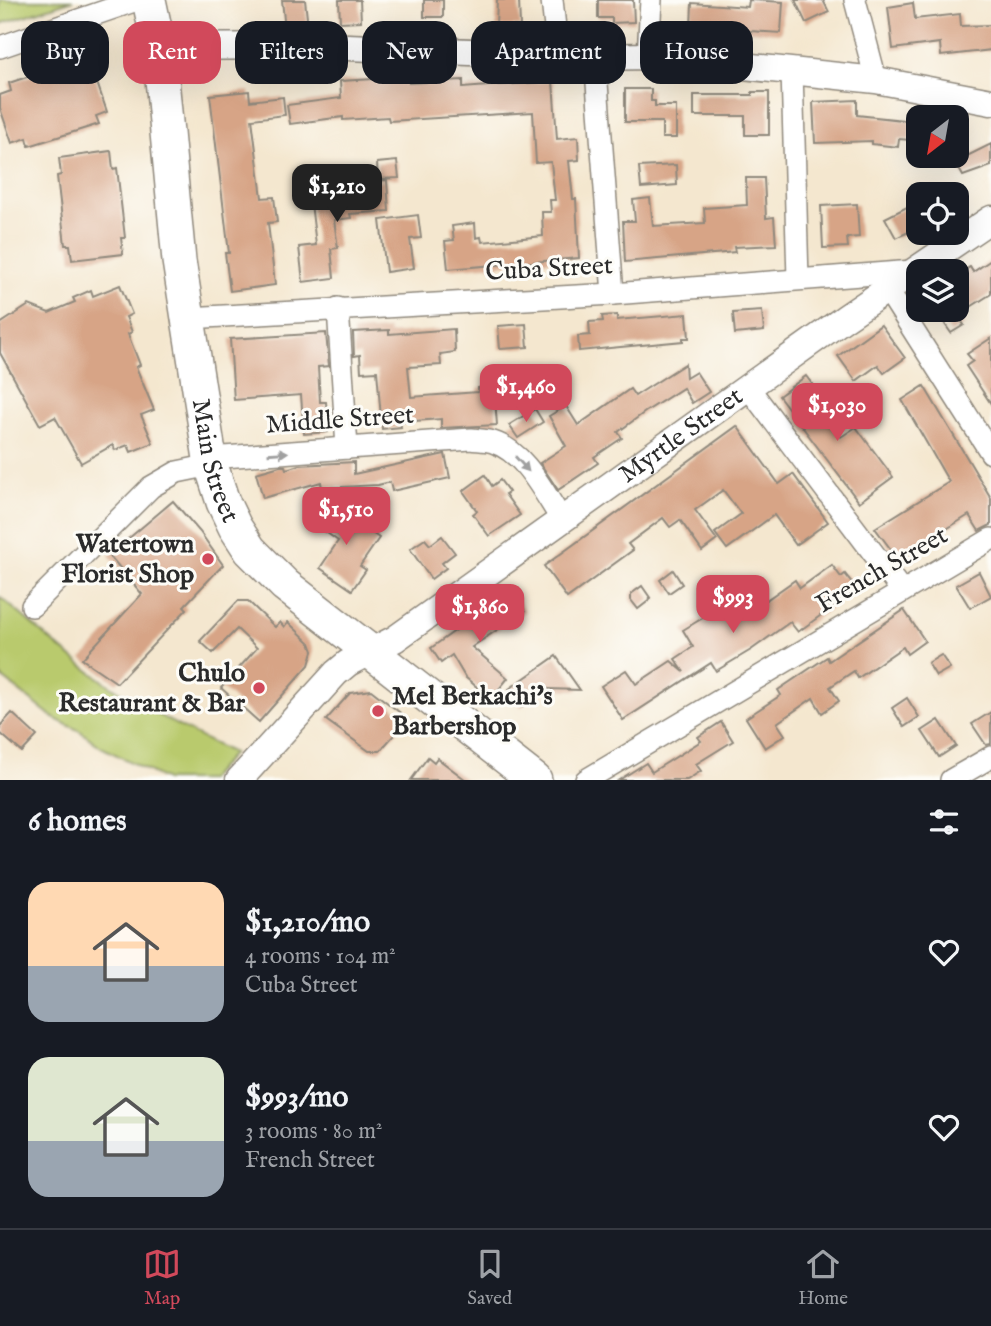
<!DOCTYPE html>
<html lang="en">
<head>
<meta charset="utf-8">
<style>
	body { margin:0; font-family:"IM FELL English",serif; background:#242831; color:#f1f3f6; height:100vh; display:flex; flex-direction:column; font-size:26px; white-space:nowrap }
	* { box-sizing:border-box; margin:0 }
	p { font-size:23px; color:#9ea1a6 }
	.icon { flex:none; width:38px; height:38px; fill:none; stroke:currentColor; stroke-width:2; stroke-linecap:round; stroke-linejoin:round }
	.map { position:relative; height:780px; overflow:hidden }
	.details { display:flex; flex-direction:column; background:#171b24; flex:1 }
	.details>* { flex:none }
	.hud { position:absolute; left:21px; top:21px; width:950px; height:63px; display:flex; gap:14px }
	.needle { width:46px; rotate:211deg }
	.fabs { position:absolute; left:906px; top:105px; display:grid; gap:14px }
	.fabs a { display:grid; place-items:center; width:63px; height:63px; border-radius:14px; background:#171b24; box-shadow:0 7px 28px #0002; font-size:35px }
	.price { position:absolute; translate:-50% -60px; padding:0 16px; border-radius:14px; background:#d1495b; color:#fff; font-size:23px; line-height:46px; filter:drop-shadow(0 2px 4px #0008) }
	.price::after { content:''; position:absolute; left:50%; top:42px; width:21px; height:16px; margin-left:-10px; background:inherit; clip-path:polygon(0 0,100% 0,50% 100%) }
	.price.on { background:#222; color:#fff }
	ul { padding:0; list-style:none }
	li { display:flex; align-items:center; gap:21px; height:175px; padding:0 28px }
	li span { display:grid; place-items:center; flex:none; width:196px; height:140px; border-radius:21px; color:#555 }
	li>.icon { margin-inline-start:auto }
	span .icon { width:84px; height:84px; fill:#fffc; stroke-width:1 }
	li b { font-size:30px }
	h2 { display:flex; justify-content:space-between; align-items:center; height:84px; padding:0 28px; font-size:30px }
	.tag { padding:0 24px; border-radius:21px; background:#171b24; box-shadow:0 7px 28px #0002; font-size:24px; line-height:63px }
	.tag.on { background:#d1495b; color:#fff }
	.dock { display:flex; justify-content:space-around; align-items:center; height:98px; border-top:2px solid #363941; background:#171b24; font-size:19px; color:#9ea1a6 }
	.dock a { display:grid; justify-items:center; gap:4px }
	.dock .on { color:#d1495b }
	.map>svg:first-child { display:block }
	.green { fill:#b9ca6d; stroke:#727a4c; stroke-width:2 }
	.building { fill:#d7a486 }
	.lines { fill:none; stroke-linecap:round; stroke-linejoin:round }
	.minor-casing { stroke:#90897d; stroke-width:24 }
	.tertiary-casing { stroke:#90897d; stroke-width:29 }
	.primary-casing { stroke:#90897d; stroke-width:36 }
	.minor { stroke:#fff; stroke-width:21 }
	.tertiary { stroke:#fff; stroke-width:26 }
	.primary { stroke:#fff; stroke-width:33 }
	.oneway { fill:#a0a0a0 }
	.poi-dot { fill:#d1495b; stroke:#fdfcf7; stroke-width:2.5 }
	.labels { text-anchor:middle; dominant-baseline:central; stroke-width:6; stroke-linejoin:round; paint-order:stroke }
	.street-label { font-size:26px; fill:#2b2b2b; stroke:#fdfcf7 }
	.poi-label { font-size:26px; font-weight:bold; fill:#2b2b2b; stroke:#fdfcf7; text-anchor:end }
</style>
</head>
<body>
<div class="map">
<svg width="991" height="780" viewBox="0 0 991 780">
	<rect width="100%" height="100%" fill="#fdfcf7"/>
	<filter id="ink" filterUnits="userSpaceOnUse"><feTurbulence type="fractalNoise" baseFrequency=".0143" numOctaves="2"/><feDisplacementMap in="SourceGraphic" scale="14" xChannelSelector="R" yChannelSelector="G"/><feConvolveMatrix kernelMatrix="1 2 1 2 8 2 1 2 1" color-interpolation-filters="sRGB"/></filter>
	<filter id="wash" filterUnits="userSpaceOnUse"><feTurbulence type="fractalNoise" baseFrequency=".00686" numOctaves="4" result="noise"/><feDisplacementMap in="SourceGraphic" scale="28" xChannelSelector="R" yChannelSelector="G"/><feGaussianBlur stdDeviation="1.57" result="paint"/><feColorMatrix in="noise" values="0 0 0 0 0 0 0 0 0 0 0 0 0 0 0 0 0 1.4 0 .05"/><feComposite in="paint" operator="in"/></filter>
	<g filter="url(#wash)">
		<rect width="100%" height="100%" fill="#f4e7cf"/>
		<g class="green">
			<polygon points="0,0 73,0 0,24"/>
			<path d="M0,597C25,617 49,640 75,660C123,698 178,727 233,753L209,780H166L101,747L80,731L55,719L0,676Z"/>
		</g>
		<g id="blocks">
			<g class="building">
				<polygon points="282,0 305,0 308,27 285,29"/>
				<polygon points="339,0 360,0 361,21 340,22"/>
				<rect x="424" y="0" width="19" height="17"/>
				<polygon points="497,0 519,0 520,26 496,27"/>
				<polygon points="598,0 633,0 634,22 612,23 612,18 598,18"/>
				<polygon points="749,0 783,2 781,33 691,27 692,3 748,7"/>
				<polygon points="795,0 823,0 829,12 806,23"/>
				<polygon points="913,3 915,19 960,14 961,26 991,25 991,50 941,56 940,43 893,49 888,7"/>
				<polygon points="78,60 81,68 91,65 107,112 96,116 99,124 29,146 27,138 12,143 0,108 0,95 11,91 9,83"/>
				<polygon points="409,77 409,83 463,80 463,88 553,81 557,139 578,137 579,160 569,161 573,199 576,199 579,258 448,269 445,241 454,240 452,226 475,223 476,238 481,237 482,242 543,236 542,212 551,212 550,200 555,200 551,162 536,163 533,112 389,121 388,117 343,120 343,117 290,124 287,105 341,98 340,81"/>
				<polygon points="625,89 651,89 651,101 655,101 655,106 676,106 676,138 662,138 662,122 625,122"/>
				<polygon points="249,91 250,101 283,97 285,115 252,119 262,198 274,197 277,222 268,223 275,285 230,291 225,253 229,253 210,95"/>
				<polygon points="752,92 769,92 769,135 745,135 745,116 694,116 694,95 752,95"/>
				<polygon points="857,100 857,115 912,121 910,140 899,139 898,147 872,144 872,141 815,143 813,102"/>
				<polygon points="991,144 991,166 963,176 955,162"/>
				<polygon points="111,151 113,169 117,168 125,238 121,238 123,254 72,260 70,245 65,245 57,176 61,175 59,158"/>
				<polygon points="397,161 399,178 378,179 377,163"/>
				<polygon points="676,165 677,185 641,188 639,167"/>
				<polygon points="746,178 764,178 766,218 774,217 776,245 734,247 735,252 625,262 623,221 635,221 633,200 650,198 653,226 705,223 704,208 747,205"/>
				<polygon points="387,180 389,211 350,214 351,218 334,220 338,248 331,249 334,278 303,282 299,247 316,245 310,195 362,188 361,182"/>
				<polygon points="857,204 859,237 847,238 848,247 823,248 821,206"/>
				<polygon points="913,204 919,216 919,227 896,238 885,218"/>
				<polygon points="418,215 421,238 410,239 414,268 386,272 380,220"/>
				<polygon points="991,260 991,294 958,315 964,325 951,333 935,310 954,310 957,315 957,275 970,267 973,272"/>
				<polygon points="120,285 132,314 126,317 132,332 128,334 140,365 136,367 154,410 141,415 153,443 131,452 128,445 115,450 113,445 81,463 55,417 40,425 0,353 0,324 29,305 49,313 75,302 73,298 91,290 93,296"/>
				<polygon points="762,311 764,331 735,334 733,313"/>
				<polygon points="687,314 689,338 683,338 683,341 579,351 578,336 590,335 589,322 603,321 602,316 617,315 617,320"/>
				<polygon points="526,324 528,347 500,349 498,326"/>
				<polygon points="881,325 905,358 884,373 878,365 856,381 838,356"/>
				<polygon points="454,329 455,352 440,354 441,365 408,367 411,397 478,392 478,388 494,386 497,425 441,428 441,419 400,422 401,427 382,429 377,371 361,372 360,355 354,356 353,332 389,330 389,334"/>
				<polygon points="326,333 329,366 318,367 320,402 326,402 328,432 304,434 301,395 234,400 230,339"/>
				<polygon points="991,338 991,404 966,366 973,361 967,354"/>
				<polygon points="685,364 686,378 696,372 709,392 692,403 683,388 645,412 618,432 622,438 594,457 598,463 558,490 540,463 566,446 549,416 566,406 578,425 630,389 635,396"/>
				<polygon points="806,376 816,389 810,394 841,437 856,427 893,477 859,502 779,396"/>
				<polygon points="924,386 991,498 991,525 979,531 969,515 898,559 875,528 949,482 902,400"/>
				<polygon points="535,409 543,422 518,438 509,425"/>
				<polygon points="737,426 779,484 793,474 828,522 796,545 774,515 727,549 715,533 741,514 723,490 695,510 717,540 702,551 680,520 670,527 663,518 628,544 633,550 567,598 544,566"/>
				<polygon points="445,454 450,478 392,491 390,482 378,485 322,488 321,482 263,498 256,473 280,466 285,466 286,469 300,465 354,462 354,474"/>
				<polygon points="485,475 492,486 500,480 509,492 505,494 520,515 489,536 473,514 477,511 463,491"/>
				<polygon points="173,501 200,532 223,565 184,606 187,609 117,683 82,659 142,594 109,555"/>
				<polygon points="331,504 379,538 360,566 366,570 352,590 320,568 338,541 316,525"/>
				<polygon points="442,536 455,553 442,563 446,568 431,579 410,549 425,539 430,545"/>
				<polygon points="832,565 841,577 845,574 857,589 798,632 790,622 751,650 716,671 711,663 623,720 601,686 626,670 636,684 671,661 684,672 675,659 693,647 683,630 719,608 710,596 722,588 731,600 750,586 762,603 795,580 800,588"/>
				<polygon points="673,570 682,584 669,593 660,580"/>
				<polygon points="979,572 991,596 970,608 956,585"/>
				<polygon points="642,586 651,599 638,609 631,600 631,594"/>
				<polygon points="511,591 525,611 472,647 508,678 491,699 465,677 452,655 441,663 431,648"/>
				<polygon points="238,601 248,601 275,627 280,622 284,627 288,622 310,643 313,651 309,665 259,722 221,688 257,648 237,629 213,653 200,641"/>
				<polygon points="904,610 925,641 907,654 903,647 858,678 854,671 830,687 839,701 822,713 813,698 777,723 785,735 765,748 746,718 781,695 778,690 827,657 829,661"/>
				<polygon points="941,655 950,668 936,676 928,663"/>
				<polygon points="556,656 580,690 547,689 521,707 509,689"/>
				<polygon points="371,690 408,719 380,751 369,751 326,720 350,693"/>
				<polygon points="907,698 919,717 904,727 892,708"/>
				<polygon points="991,712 991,744 986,745 972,724"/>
				<polygon points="12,713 37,736 22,752 0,733 0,726"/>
				<polygon points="939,720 956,746 939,757 922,731"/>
				<polygon points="721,722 733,741 696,764 701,771 687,780 619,780 646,763 652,772 701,741 698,737"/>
				<polygon points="428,757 434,762 437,758 466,780 411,780"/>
			</g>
		</g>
	</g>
	<g filter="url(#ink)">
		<use href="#blocks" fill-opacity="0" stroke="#90897d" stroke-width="2"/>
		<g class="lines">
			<g class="minor-casing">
				<g id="minor">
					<polyline points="552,0 558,55"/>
					<polyline points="855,0 876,80"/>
					<polyline points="0,47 137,0"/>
					<polyline points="648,56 651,0"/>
					<polyline points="595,57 613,294"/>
					<polyline points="792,71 798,279"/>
					<polyline points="887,289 991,453"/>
					<polyline points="338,308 347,448"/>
					<polyline points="188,318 613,294 913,271"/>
					<polyline points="748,387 902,591"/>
					<path d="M210,458L471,439C478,440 486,440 493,442C525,452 544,493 562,520"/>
					<polyline points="32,606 151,487 177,472 211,465"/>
					<polyline points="586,780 991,539"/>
					<polyline points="951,780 991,757"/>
				</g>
			</g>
			<g class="tertiary-casing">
				<g id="tertiary">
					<polyline points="159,47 323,46 595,57 648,56 876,80 991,102"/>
					<path id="s1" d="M239,780L336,673L348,663L395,639L845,318L991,219"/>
				</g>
			</g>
			<g class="primary-casing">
				<g id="primary">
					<path id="s2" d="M149,0L159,47L179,261L211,465L223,502L235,527L250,550L285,585L535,780"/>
				</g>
			</g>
			<use href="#minor" class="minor"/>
			<use href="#tertiary" class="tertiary"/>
			<use href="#primary" class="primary"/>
		</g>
		<defs><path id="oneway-solid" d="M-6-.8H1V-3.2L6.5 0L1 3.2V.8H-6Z" transform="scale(1.75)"/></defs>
		<g class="oneway">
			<use href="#oneway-solid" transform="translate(278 453) rotate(-4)"/>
			<use href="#oneway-solid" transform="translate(522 464) rotate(48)"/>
		</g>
	</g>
	<g class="poi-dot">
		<circle cx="208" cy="559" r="7"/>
		<circle cx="259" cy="688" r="7"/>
		<circle cx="378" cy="711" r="7"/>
	</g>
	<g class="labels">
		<g class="street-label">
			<text transform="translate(549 269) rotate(-3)">Cuba Street</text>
			<text transform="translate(340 420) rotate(-4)">Middle Street</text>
			<text stroke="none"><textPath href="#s1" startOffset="564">Myrtle Street</textPath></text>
			<text stroke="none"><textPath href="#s2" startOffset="466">Main Street</textPath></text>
			<text transform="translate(882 570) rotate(-30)">French Street</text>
		</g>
		<g class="poi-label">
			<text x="194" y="544">Watertown<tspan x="194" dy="30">Florist Shop</tspan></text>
			<text x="245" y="673">Chulo<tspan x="245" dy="30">Restaurant &amp; Bar</tspan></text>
			<text x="392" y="696" text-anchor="start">Mel Berkachi's<tspan x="392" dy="30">Barbershop</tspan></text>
		</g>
	</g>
</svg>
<div class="fabs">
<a><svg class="needle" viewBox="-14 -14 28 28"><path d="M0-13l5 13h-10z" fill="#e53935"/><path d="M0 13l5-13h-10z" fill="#9ea1a6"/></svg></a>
<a><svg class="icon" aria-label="locate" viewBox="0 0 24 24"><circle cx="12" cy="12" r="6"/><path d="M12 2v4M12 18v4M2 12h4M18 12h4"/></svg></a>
<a><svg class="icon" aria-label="layers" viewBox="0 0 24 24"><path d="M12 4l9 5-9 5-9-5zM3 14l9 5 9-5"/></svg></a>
</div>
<b class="price on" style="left:337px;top:224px">$1,210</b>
<b class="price" style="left:526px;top:424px">$1,460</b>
<b class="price" style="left:837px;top:443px">$1,030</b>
<b class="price" style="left:346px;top:547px">$1,510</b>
<b class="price" style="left:733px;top:635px">$993</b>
<b class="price" style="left:480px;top:644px">$1,860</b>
<div class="hud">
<a class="tag">Buy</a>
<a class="tag on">Rent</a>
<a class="tag">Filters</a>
<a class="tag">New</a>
<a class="tag">Apartment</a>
<a class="tag">House</a>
</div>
</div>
<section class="details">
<h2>6 homes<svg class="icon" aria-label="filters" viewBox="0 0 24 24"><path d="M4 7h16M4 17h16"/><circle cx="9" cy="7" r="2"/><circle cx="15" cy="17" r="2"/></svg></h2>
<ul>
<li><span style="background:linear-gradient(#ffd9b3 60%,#9aa5b1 0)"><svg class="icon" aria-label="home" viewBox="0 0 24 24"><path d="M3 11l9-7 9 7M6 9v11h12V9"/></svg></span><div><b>$1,210/mo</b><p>4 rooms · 104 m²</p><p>Cuba Street</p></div><svg class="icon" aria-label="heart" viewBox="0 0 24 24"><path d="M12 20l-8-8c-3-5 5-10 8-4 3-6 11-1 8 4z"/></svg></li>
<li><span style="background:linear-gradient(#dfe7d0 60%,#9aa5b1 0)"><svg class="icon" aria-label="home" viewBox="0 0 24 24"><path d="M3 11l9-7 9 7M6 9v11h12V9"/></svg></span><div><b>$993/mo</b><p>3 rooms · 80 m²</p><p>French Street</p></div><svg class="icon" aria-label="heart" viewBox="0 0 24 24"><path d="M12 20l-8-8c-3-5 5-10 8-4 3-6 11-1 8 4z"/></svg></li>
</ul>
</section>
<nav class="dock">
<a class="on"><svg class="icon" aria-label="map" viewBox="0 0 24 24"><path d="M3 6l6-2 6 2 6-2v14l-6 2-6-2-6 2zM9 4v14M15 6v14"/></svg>Map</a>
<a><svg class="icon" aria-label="saved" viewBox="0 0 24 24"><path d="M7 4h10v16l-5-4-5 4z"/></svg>Saved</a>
<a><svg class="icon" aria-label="home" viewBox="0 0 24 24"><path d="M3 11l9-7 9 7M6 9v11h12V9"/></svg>Home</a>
</nav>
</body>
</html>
